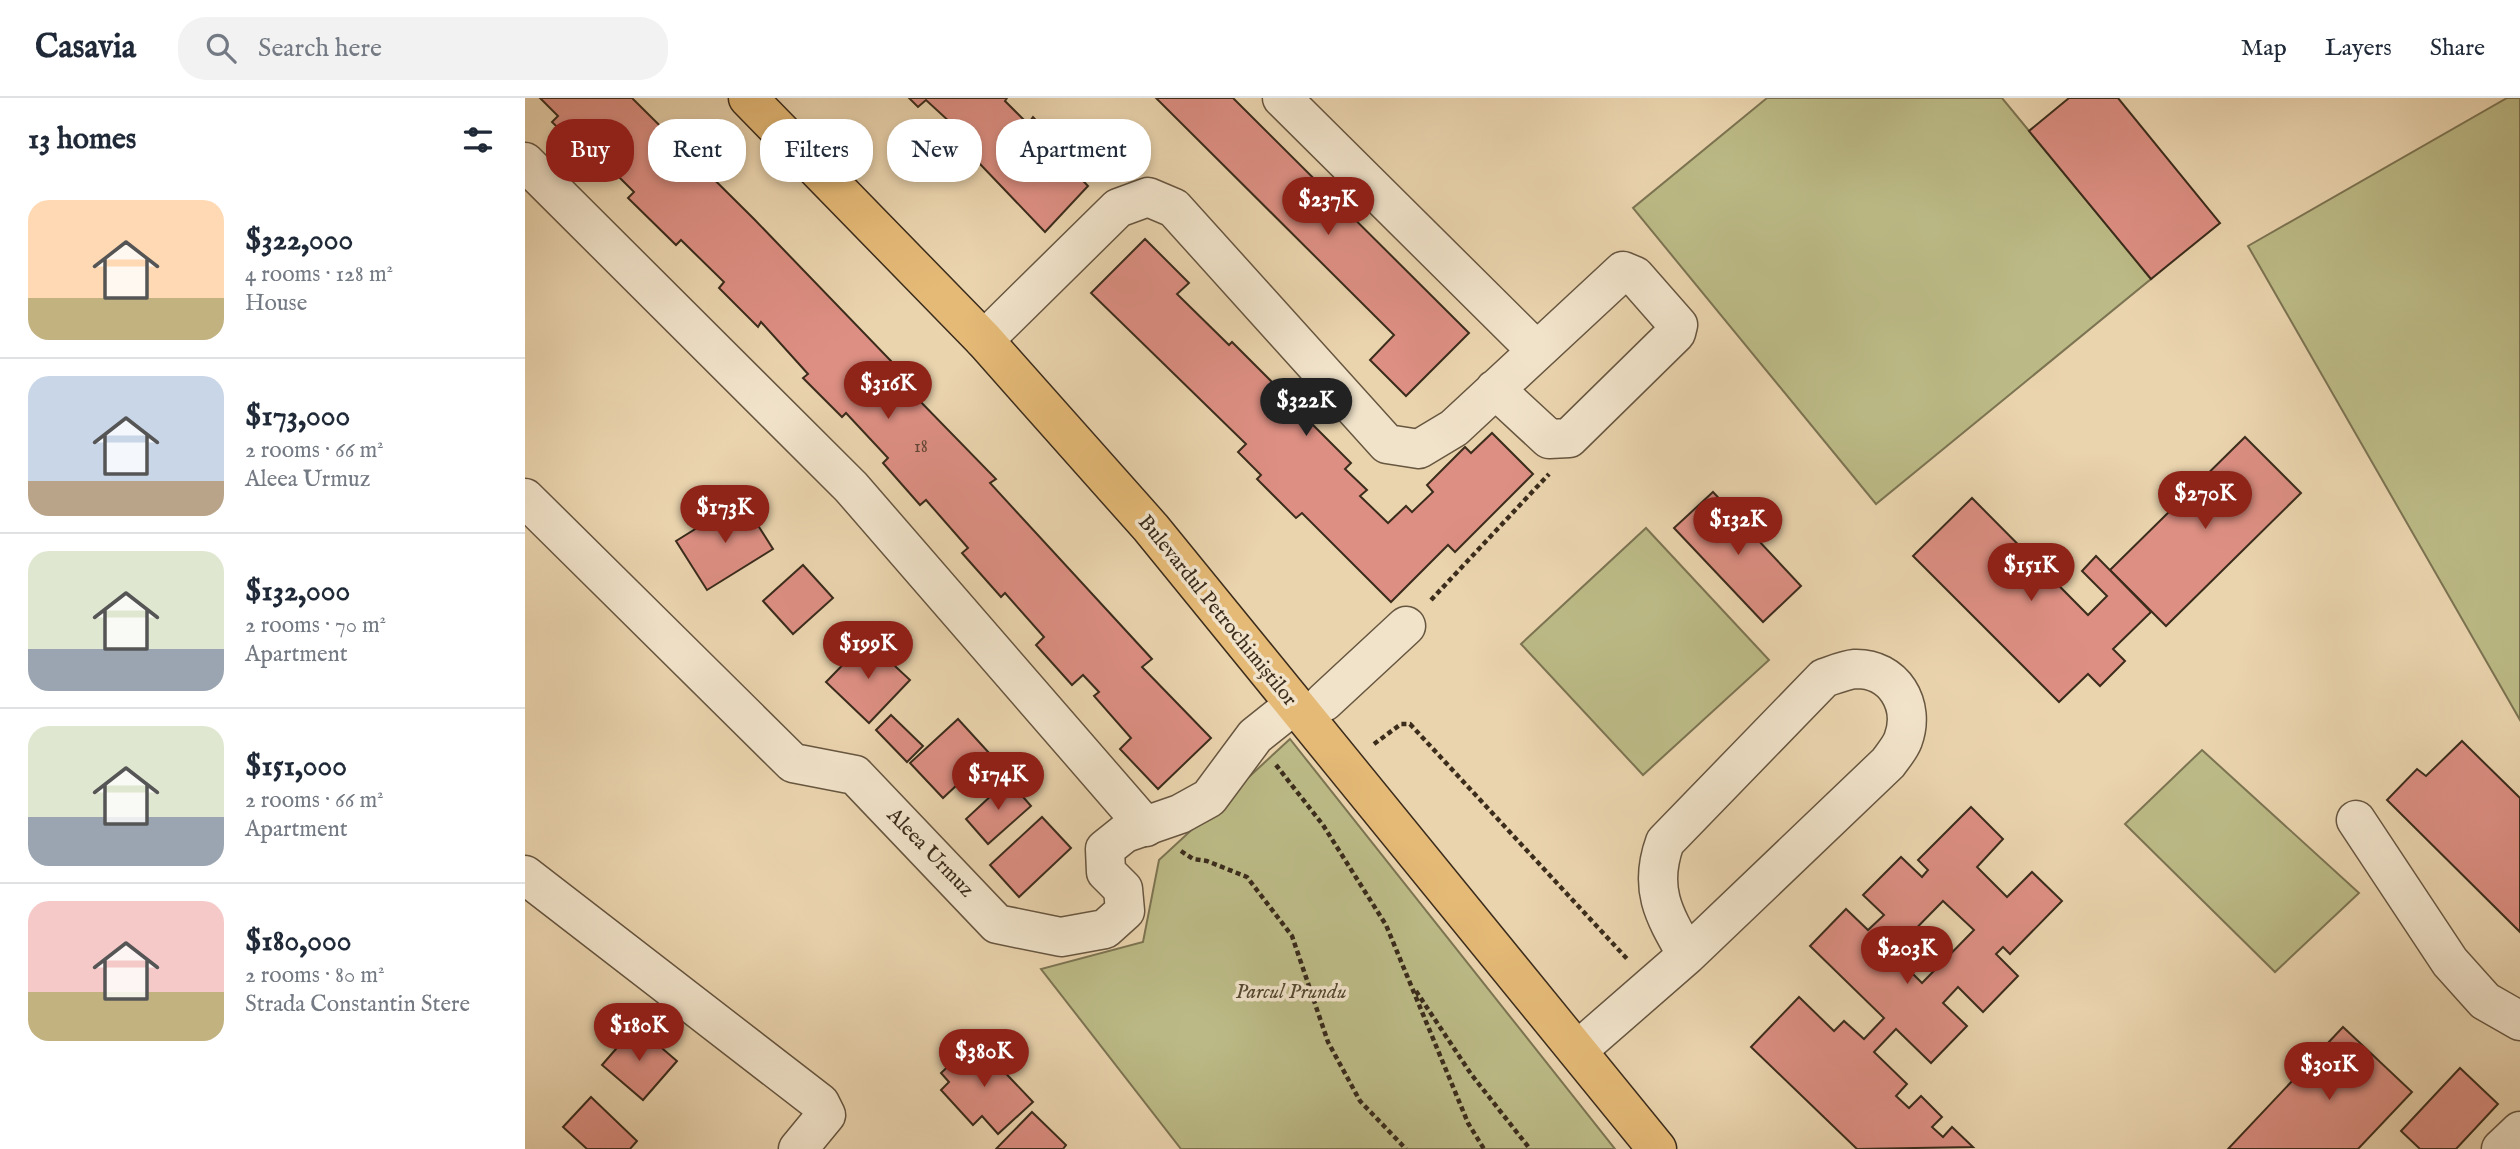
<!DOCTYPE html>
<html lang="en">
<head>
<meta charset="utf-8">
<style>
	body { margin:0; font-family:"IM FELL English",serif; background:#f2f2f3; color:#1f2937; height:100vh; display:flex; flex-direction:column; font-size:26px; white-space:nowrap }
	* { box-sizing:border-box; margin:0 }
	p { font-size:23px; color:#747a83 }
	.icon { flex:none; width:38px; height:38px; fill:none; stroke:currentColor; stroke-width:2; stroke-linecap:round; stroke-linejoin:round }
	.map { position:relative; flex:1; overflow:hidden }
	.details { display:flex; flex-direction:column; background:#fff; width:525px }
	.details>* { flex:none }
	.guide { position:absolute; left:21px; top:21px; width:665px; height:63px; display:flex; gap:14px }
	.price { position:absolute; translate:-50% -60px; padding:0 16px; border-radius:24px; background:#8f2418; color:#fff; font-size:23px; line-height:46px; filter:drop-shadow(0 2px 4px #0008) }
	.price::after { content:''; position:absolute; left:50%; top:42px; width:21px; height:16px; margin-left:-10px; background:inherit; clip-path:polygon(0 0,100% 0,50% 100%) }
	.price.active { background:#222; color:#fff }
	ul { padding:0; list-style:none }
	li { display:flex; align-items:center; gap:21px; height:175px; padding:0 28px }
	li+li { border-top:2px solid #e0e1e3 }
	li span { display:grid; place-items:center; flex:none; width:196px; height:140px; border-radius:21px; color:#555 }
	li>.icon { margin-inline-start:auto }
	span .icon { width:84px; height:84px; fill:#fffc; stroke-width:1 }
	li b { font-size:30px }
	h2 { display:flex; justify-content:space-between; align-items:center; height:84px; padding:0 28px; font-size:30px }
	.tag { padding:0 24px; border-radius:28px; background:#fff; box-shadow:0 4px 10px #0003; font-size:24px; line-height:63px }
	.tag.active { background:#8f2418; color:#fff }
	header { display:flex; align-items:center; gap:42px; box-sizing:border-box; height:98px; padding:0 35px; background:#fff; border-bottom:2px solid #e0e1e3 }
	header strong { font-size:33px }
	nav { display:flex; gap:38px; margin-inline-start:auto; font-size:24px }
	.search { width:490px; height:63px; background:#f2f2f3; display:flex; align-items:center; gap:18px; box-sizing:border-box; padding:0 24px; border-radius:28px; color:#747a83; font-size:26px }
	main { display:flex; flex:1; min-height:0 }
	.map>svg:first-child { display:block }
	.green { fill:#bcbb87; stroke:#7c7452; stroke-width:2 }
	.building { fill:#dd8f83; stroke:#3b2c1c; stroke-width:2; fill-rule:evenodd }
	.lines { fill:none; stroke-linecap:round; stroke-linejoin:round }
	.minor-casing { stroke:#675640; stroke-width:41 }
	.major-casing { stroke:#3b2c1c; stroke-width:41 }
	.path { stroke:#3b2c1c; stroke-width:4.5; stroke-dasharray:5 3.5; stroke-linecap:butt }
	.minor { stroke:#f1e3ca; stroke-width:38 }
	.major { stroke:#e5ba77; stroke-width:38 }
	.labels { text-anchor:middle; dominant-baseline:central; stroke-width:7; stroke-linejoin:round; paint-order:stroke }
	.number-label { font-size:18px; fill:#644536 }
	.street-label { font-size:21px; fill:#3b2c1c; stroke:#f1e3ca }
	.park-label { font-size:21px; font-style:italic; fill:#554931; stroke:#f1e3ca }
</style>
</head>
<body>
<header>
<strong>Casavia</strong>
<div class="search"><svg class="icon" aria-label="search" viewBox="0 0 24 24"><circle cx="10" cy="10" r="6"/><path d="M15 15l6 6"/></svg>Search here</div>
<nav><a>Map</a><a>Layers</a><a>Share</a></nav>
</header>
<main>
<section class="details">
<h2>13 homes<svg class="icon" aria-label="filters" viewBox="0 0 24 24"><path d="M4 7h16M4 17h16"/><circle cx="9" cy="7" r="2"/><circle cx="15" cy="17" r="2"/></svg></h2>
<ul>
<li><span style="background:linear-gradient(#ffd9b3 70%,#c2b280 0)"><svg class="icon" aria-label="home" viewBox="0 0 24 24"><path d="M3 11l9-7 9 7M6 9v11h12V9"/></svg></span><div><b>$322,000</b><p>4 rooms · 128 m²</p><p>House</p></div></li>
<li><span style="background:linear-gradient(#c9d6e8 75%,#b9a48a 0)"><svg class="icon" aria-label="home" viewBox="0 0 24 24"><path d="M3 11l9-7 9 7M6 9v11h12V9"/></svg></span><div><b>$173,000</b><p>2 rooms · 66 m²</p><p>Aleea Urmuz</p></div></li>
<li><span style="background:linear-gradient(#dfe7d0 70%,#9aa5b1 0)"><svg class="icon" aria-label="home" viewBox="0 0 24 24"><path d="M3 11l9-7 9 7M6 9v11h12V9"/></svg></span><div><b>$132,000</b><p>2 rooms · 70 m²</p><p>Apartment</p></div></li>
<li><span style="background:linear-gradient(#dfe7d0 65%,#9aa5b1 0)"><svg class="icon" aria-label="home" viewBox="0 0 24 24"><path d="M3 11l9-7 9 7M6 9v11h12V9"/></svg></span><div><b>$151,000</b><p>2 rooms · 66 m²</p><p>Apartment</p></div></li>
<li><span style="background:linear-gradient(#f6c9c9 65%,#c2b280 0)"><svg class="icon" aria-label="home" viewBox="0 0 24 24"><path d="M3 11l9-7 9 7M6 9v11h12V9"/></svg></span><div><b>$180,000</b><p>2 rooms · 80 m²</p><p>Strada Constantin Stere</p></div></li>
</ul>
</section>
<div class="map">
<svg width="1995" height="1051" viewBox="0 0 1995 1051">
	<rect width="100%" height="100%" fill="#ead4ae"/>
	<filter id="stains"><feTurbulence type="fractalNoise" baseFrequency=".00286" numOctaves="4"/><feColorMatrix values="0 0 0 0 .2 0 0 0 0 .09 0 0 0 0 .02 0 0 0 .5 -.17"/></filter>
	<radialGradient id="worn" r=".72"><stop offset=".6" stop-color="#630" stop-opacity="0"/><stop offset="1" stop-color="#630" stop-opacity=".3"/></radialGradient>
	<g class="green">
		<polygon points="1242,0 1477,0 1626,181 1351,406 1108,110"/>
		<polygon points="1982,0 1995,0 1995,622 1723,148"/>
		<polygon points="1121,430 1244,562 1118,677 996,546"/>
		<polygon points="765,641 1090,1051 656,1051 516,871 618,844 634,762"/>
		<polygon points="1677,652 1834,795 1750,874 1600,726"/>
	</g>
	<g class="building">
		<polygon points="15,0 107,0 229,121 393,291 388,296 471,381 465,385 627,561 617,569 686,640 633,691 595,651 606,640 569,598 574,594 558,577 547,587 511,547 519,539 480,495 476,499 437,455 443,450 401,402 395,407 358,365 363,360 321,315 317,319 278,280 283,276 236,224 233,229 194,190 199,184 156,142 151,147 103,100 109,94 71,56 66,62 27,24 33,18"/>
		<polygon points="384,0 482,0 480,3 503,26 508,19 547,60 542,66 563,88 520,134 433,43 439,37 401,2 393,9"/>
		<polygon points="631,0 708,0 944,235 881,298 845,262 869,237"/>
		<polygon points="1544,0 1593,0 1695,125 1626,181 1504,33"/>
		<polygon points="620,141 664,185 652,196 704,247 707,244 759,296 752,303 781,332 787,326 826,365 820,371 842,392 835,398 863,425 881,408 887,414 908,394 902,387 940,349 946,355 967,335 1008,376 930,454 923,447 866,504 777,415 771,420 732,381 736,377 713,354 721,346 566,195"/>
		<polygon points="1720,339 1776,395 1641,528 1585,472"/>
		<polygon points="1188,394 1276,488 1238,524 1149,430"/>
		<polygon points="1447,400 1563,517 1582,498 1557,473 1571,458 1626,514 1588,551 1600,563 1575,588 1563,576 1534,604 1388,458"/>
		<polygon points="217,402 248,451 182,492 151,443"/>
		<polygon points="278,467 308,500 268,536 238,503"/>
		<polygon points="342,542 385,582 344,625 301,584"/>
		<polygon points="366,617 398,648 382,664 351,632"/>
		<polygon points="433,621 465,656 418,700 385,665"/>
		<polygon points="1937,643 1995,700 1995,834 1862,702 1892,671 1901,678"/>
		<polygon points="483,682 506,708 463,746 441,721"/>
		<path d="M1446,709L1478,741L1452,769L1482,799L1507,774L1537,803L1485,856L1478,849L1471,856L1493,878L1458,914L1433,889L1418,905L1442,928L1406,965L1371,931L1349,954L1382,986L1371,998L1384,1010L1396,998L1417,1019L1407,1029L1418,1039L1427,1029L1448,1049L1332,1051L1226,949L1274,899L1309,933L1319,923L1339,941L1359,920L1285,848L1321,811L1343,832L1359,817L1338,797L1376,759L1397,779L1403,772L1393,762ZM1418,803L1449,832L1397,885L1367,855Z"/>
		<polygon points="517,719 546,750 494,799 465,767"/>
		<polygon points="111,928 152,963 118,1002 77,967"/>
		<polygon points="1818,929 1887,994 1833,1051 1703,1051"/>
		<polygon points="450,943 508,1004 473,1036 457,1018 448,1027 416,992 424,984 416,975"/>
		<polygon points="1935,970 1973,1006 1931,1051 1895,1051 1876,1033"/>
		<polygon points="66,999 112,1043 105,1051 62,1051 38,1029"/>
		<polygon points="507,1014 541,1047 538,1051 471,1051"/>
	</g>
	<g class="lines">
		<g class="minor-casing">
			<g id="minor">
				<polyline points="757,0 1010,251"/>
				<polyline points="0,64 326,389 621,729"/>
				<polyline points="459,242 593,110 623,99 649,110 862,346 894,351 929,330 1098,173 1110,178 1153,227 1151,235 1044,340 1024,341 970,291"/>
				<polyline points="0,400 268,665 330,677 472,826 536,839 580,831 600,813 598,791 581,774 580,751 600,735 655,716 684,700 730,638 769,607"/>
				<polyline points="799,604 881,528"/>
				<polyline points="1831,722 1925,864 1960,903 1995,923"/>
				<polyline points="0,777 295,1005 301,1017 273,1051"/>
				<path d="M1053,952L1162,857L1363,665C1368,658 1375,650 1378,642C1391,607 1369,570 1330,571C1320,572 1308,577 1299,580L1140,744C1123,791 1139,817 1162,857"/>
				<polyline points="1976,1051 1995,1033"/>
			</g>
		</g>
		<g class="major-casing">
			<polyline id="major" points="223,0 459,242 626,430 1132,1051"/>
		</g>
		<g class="path">
			<polyline points="906,502 1024,376"/>
			<polyline points="849,646 876,626 885,626 1104,863"/>
			<polyline points="751,667 798,727 861,827 943,1025 959,1051"/>
			<polyline points="656,753 668,761 682,763 722,779 767,838 803,944 835,1003 881,1051"/>
			<polyline points="891,893 946,976 1005,1051"/>
		</g>
		<use href="#minor" class="minor"/>
		<use href="#major" class="major"/>
	</g>
	<g class="labels">
		<g class="number-label">
			<text x="396" y="349">18</text>
		</g>
		<g class="street-label">
			<text transform="translate(692 513) rotate(51)">Bulevardul Petrochimiștilor</text>
			<text transform="translate(405 755) rotate(46)">Aleea Urmuz</text>
		</g>
		<g class="park-label">
			<text x="766" y="894">Parcul Prundu</text>
		</g>
	</g>
	<rect width="100%" height="100%" filter="url(#stains)"/>
	<rect width="100%" height="100%" fill="url(#worn)"/>
</svg>
<b class="price" style="left:803px;top:139px">$237K</b>
<b class="price" style="left:363px;top:323px">$316K</b>
<b class="price active" style="left:781px;top:340px">$322K</b>
<b class="price" style="left:1680px;top:433px">$270K</b>
<b class="price" style="left:200px;top:447px">$173K</b>
<b class="price" style="left:1213px;top:459px">$132K</b>
<b class="price" style="left:1506px;top:505px">$151K</b>
<b class="price" style="left:343px;top:583px">$199K</b>
<b class="price" style="left:473px;top:714px">$174K</b>
<b class="price" style="left:1382px;top:888px">$203K</b>
<b class="price" style="left:114px;top:965px">$180K</b>
<b class="price" style="left:459px;top:991px">$380K</b>
<b class="price" style="left:1804px;top:1004px">$301K</b>
<div class="guide">
<a class="tag active">Buy</a>
<a class="tag">Rent</a>
<a class="tag">Filters</a>
<a class="tag">New</a>
<a class="tag">Apartment</a>
</div>
</div>
</main>
</body>
</html>
